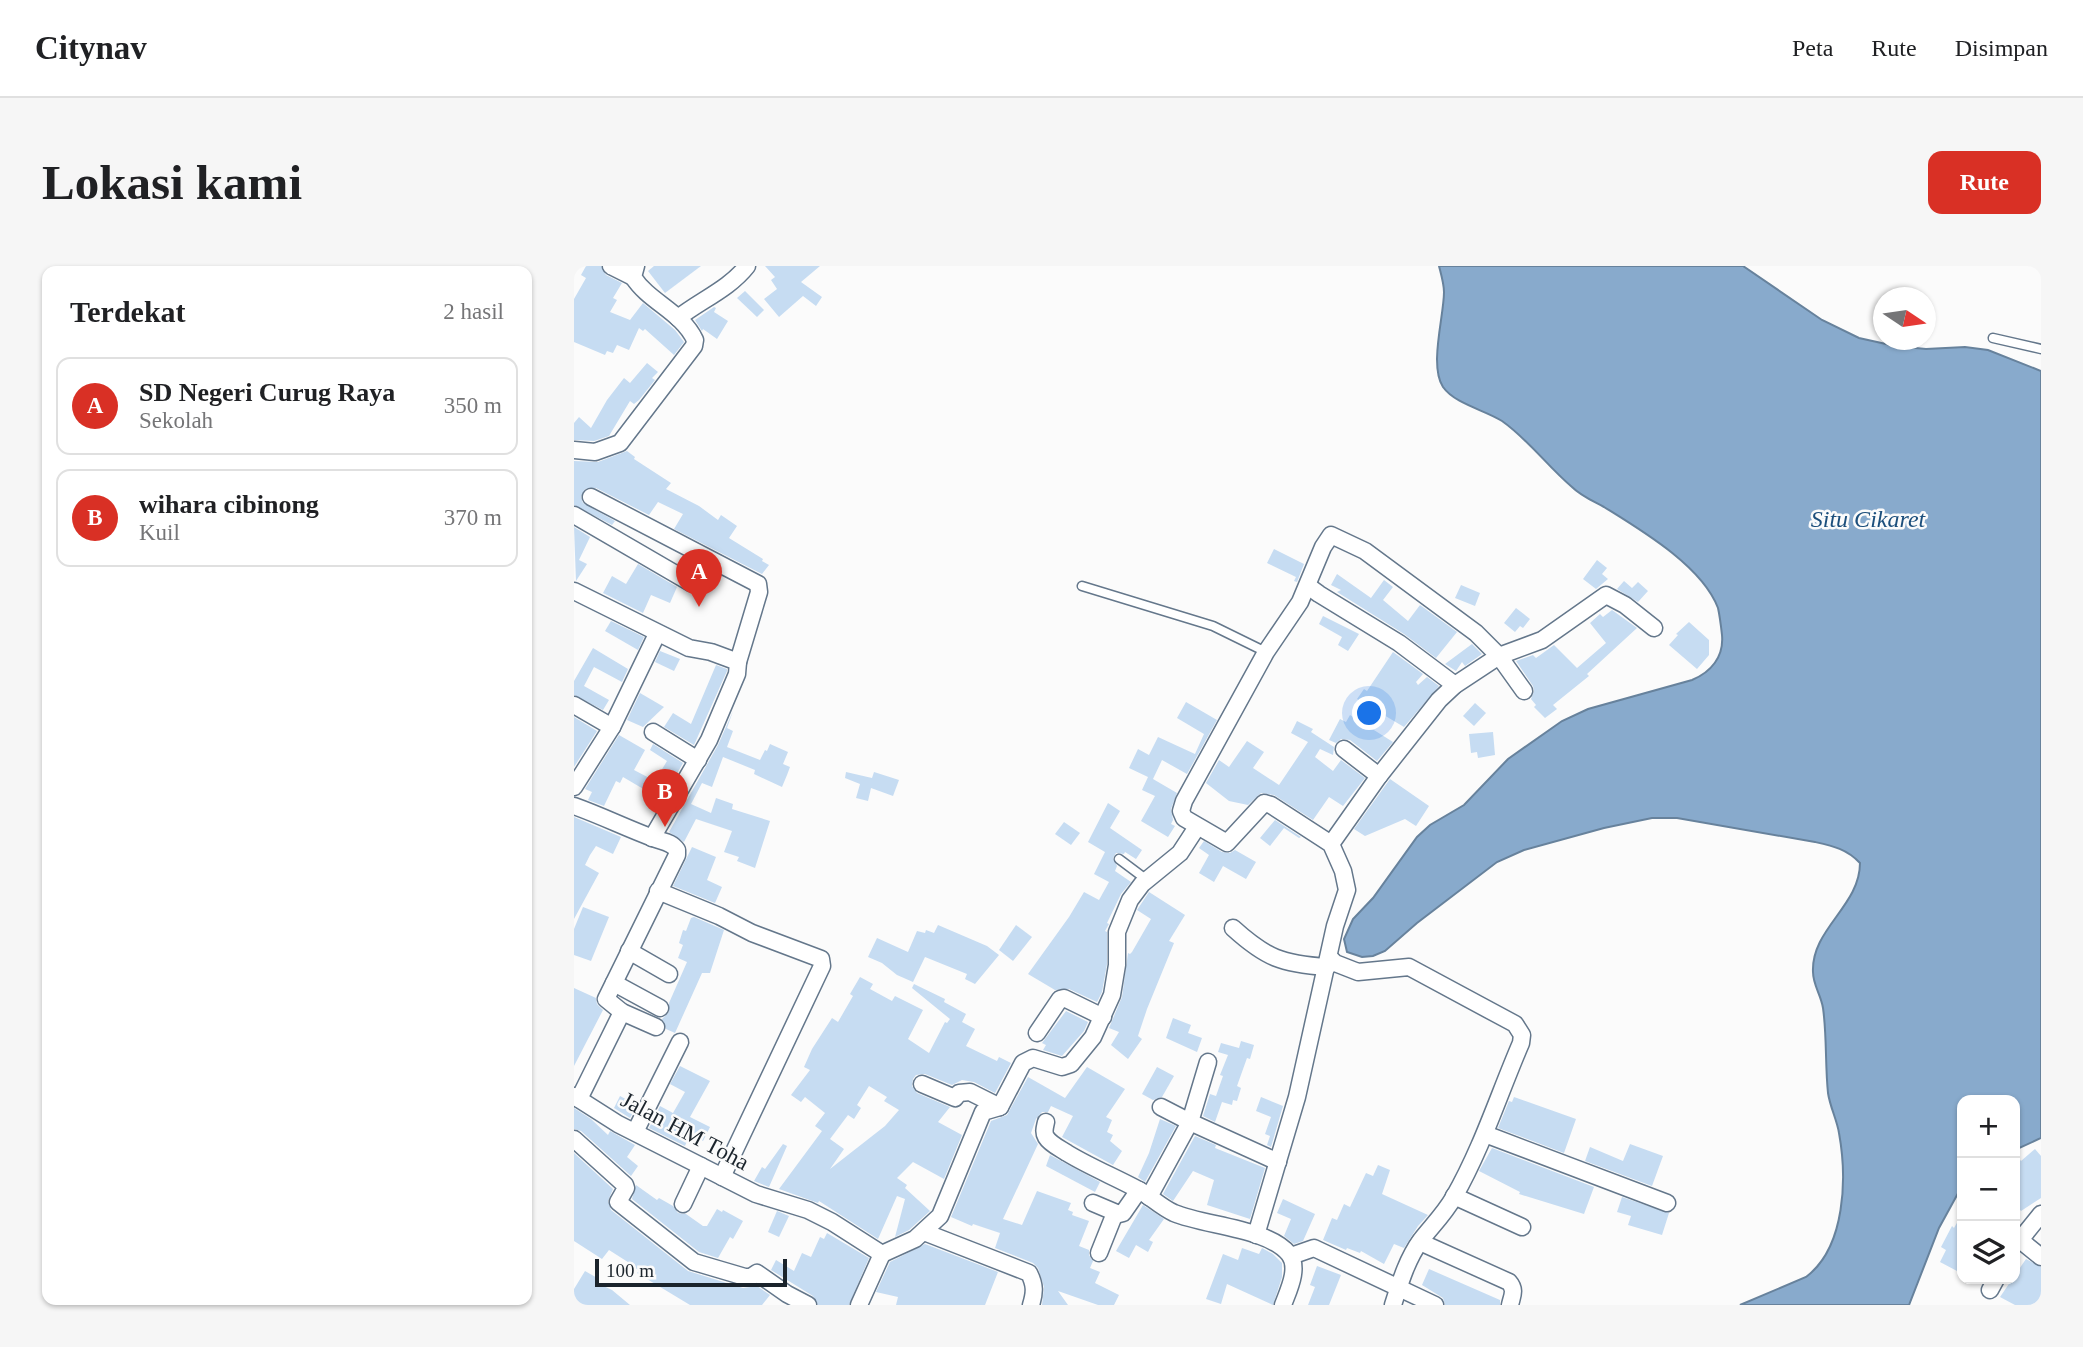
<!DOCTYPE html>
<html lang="id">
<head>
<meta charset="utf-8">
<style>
  :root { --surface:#fff; --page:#f6f6f6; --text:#202124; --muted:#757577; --line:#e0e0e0; --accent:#d93025 }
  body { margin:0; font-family:"Times New Roman",serif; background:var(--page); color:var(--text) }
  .controls { position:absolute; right:21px; bottom:21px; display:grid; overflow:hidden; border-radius:14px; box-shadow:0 2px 5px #0004 }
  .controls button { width:63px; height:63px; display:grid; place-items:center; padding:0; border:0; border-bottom:2px solid var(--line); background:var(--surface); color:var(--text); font:35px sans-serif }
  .compass { position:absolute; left:1299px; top:21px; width:63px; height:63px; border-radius:50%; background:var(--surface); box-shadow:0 2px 5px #0004; rotate:103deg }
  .scale { position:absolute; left:21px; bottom:18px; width:192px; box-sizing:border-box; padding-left:7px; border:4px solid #1b242c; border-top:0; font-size:19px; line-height:24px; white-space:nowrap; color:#1b242c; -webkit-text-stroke:5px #fbfbfb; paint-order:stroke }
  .you { position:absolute; left:796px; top:448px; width:24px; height:24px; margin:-18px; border:5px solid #fff; border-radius:50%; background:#1a73e8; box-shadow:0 0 0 10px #1a73e833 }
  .badge { display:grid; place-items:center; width:46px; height:46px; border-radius:50%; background:var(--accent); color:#fff; font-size:23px; font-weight:700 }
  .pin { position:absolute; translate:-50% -58px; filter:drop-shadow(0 2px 4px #0008) }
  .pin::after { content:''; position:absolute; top:37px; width:24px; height:21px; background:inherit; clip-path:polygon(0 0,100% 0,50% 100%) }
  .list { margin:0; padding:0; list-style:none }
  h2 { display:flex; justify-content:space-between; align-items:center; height:91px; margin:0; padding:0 28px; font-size:30px }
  h2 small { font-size:23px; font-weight:400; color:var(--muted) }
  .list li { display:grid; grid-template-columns:46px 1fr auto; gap:21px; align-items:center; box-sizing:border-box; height:98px; margin:0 14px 14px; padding:0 14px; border:2px solid var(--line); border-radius:14px }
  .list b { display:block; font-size:26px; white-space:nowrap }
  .list p { margin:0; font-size:23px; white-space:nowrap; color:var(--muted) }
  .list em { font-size:23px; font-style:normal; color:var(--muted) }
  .icon { flex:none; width:38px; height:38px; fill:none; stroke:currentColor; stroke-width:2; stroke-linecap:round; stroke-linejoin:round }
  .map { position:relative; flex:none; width:1467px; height:1039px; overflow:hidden; border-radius:14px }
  header { display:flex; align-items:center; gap:42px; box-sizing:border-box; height:98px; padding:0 35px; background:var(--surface); border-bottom:2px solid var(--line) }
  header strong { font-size:33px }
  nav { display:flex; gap:38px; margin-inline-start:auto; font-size:24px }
  .intro { display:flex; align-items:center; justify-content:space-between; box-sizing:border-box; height:168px; padding:0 42px }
  h1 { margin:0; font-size:49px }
  .button { padding:18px 32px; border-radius:14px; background:var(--accent); color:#fff; font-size:24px; font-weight:700 }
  main { display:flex; gap:42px; padding:0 42px }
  aside { flex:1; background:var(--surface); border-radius:14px; box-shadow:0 2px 5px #0004 }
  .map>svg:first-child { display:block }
  .water { fill:#8ac; stroke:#67829c; stroke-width:2 }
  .building { fill:#c6dcf2; fill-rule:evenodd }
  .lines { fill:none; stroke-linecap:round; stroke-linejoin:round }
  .lane-casing { stroke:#64778b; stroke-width:11 }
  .street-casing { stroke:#64778b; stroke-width:19 }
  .lane { stroke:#fff; stroke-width:8 }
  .street { stroke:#fff; stroke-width:16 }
  .labels { text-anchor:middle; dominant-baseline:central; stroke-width:5; stroke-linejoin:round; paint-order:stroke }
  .street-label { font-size:23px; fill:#1b242c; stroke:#fbfbfb }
  .water-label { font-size:24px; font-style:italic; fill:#1c4f7c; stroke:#fbfbfb }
</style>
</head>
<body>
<header>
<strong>Citynav</strong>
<nav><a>Peta</a><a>Rute</a><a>Disimpan</a></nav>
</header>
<div class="intro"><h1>Lokasi kami</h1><a class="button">Rute</a></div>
<main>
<aside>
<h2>Terdekat<small>2 hasil</small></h2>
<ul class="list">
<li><span class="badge">A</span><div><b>SD Negeri Curug Raya</b><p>Sekolah</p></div><em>350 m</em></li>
<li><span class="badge">B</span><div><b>wihara cibinong</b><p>Kuil</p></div><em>370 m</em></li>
</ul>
</aside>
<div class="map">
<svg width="1467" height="1039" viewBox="0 0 1467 1039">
  <rect width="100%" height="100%" fill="#fbfbfb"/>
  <path class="water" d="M865,0H1169L1248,54L1285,72L1321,80L1352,83L1391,81L1414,84L1467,105V872L1441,884V834H1388V920L1365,962L1335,1039H1166L1232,1011C1272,981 1273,911 1265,867C1263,854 1256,841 1254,827C1251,798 1253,770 1249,742C1247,729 1239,719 1239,706C1237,663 1286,640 1286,597C1273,583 1259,580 1241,576L1103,552H1078L1030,562L950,584L923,596L843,657L811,685L799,690L788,691L773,686L770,673L779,653L799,632L843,571L856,559L890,539L934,493L988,455L1014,443L1118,414C1137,406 1150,391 1148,369C1147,360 1146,351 1144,342C1128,300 1067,264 1030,241C1019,235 1007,230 998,221C974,201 955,174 928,155C911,144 881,138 869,121C855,100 870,50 870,26C870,18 867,8 865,0Z"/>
  <g class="building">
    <polygon points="12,0 27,0 32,9 48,17 39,32 43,34 36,46 56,54 69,37 101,64 110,76 100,89 71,63 69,65 65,62 55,84 43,79 39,87 33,85 31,89 0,76 0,33 12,12 7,9"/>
    <polygon points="80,0 127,0 91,27 74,5"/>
    <polygon points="191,0 246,0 227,16 248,31 242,40 229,30 205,51 190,33 203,23 197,14 201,11"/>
    <polygon points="171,25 190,44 183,51 163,32"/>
    <polygon points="140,41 142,42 140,46 154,55 143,73 129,63 128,65 121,54"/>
    <polygon points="73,97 84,106 78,112 81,114 65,134 60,138 56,135 35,170 20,175 0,174 0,157 5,151 17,162 33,134 50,112 56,117"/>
    <polygon points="53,185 61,191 60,193 97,217 92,223 125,240 144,254 147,249 163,260 155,272 189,293 188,295 195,299 188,308 100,263 109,248 84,236 75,249 22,222 11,223 7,231 9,237 41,255 38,259 0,239 0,195 24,196"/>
    <polygon points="0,261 16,271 5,294 13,298 2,315"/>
    <polygon points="700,283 730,298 723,316 720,315 722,311 693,297"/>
    <polygon points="1023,294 1033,302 1028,308 1034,313 1022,323 1009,313"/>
    <polygon points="64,298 103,321 96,337 77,329 69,347 29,327 38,310 52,318"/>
    <polygon points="763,308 797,332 810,314 819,321 809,334 834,355 846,339 883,366 862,392 830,368 763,326 767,324 757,319"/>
    <polygon points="1050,315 1058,322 1064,316 1074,325 1064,336 1043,323"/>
    <polygon points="887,319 906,327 901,340 881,332"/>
    <polygon points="942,342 956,353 949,362 946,360 941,366 930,357"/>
    <polygon points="1038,344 1063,362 1013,408 1015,410 979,439 983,443 971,452 960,441 962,439 957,433 960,425 959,420 942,395 959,389 962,392 980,379 1003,402 1032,377 1016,357 1026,348 1029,351"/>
    <polygon points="749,350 785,368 774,385 764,379 768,371 745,358"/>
    <polygon points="37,355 70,371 64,384 31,365"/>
    <polygon points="1115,356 1135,374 1135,389 1123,403 1095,379 1104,369 1102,368"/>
    <polygon points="898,378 908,388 891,400 888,396 882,405 871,398"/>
    <polygon points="19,382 54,403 48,416 20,401 10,420 35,434 29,444 0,429 0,415"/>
    <polygon points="86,385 106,393 100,405 81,396"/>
    <polygon points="819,386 849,408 842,416 844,419 853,411 865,420 830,461 783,433 790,423 793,425"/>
    <polygon points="142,399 153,403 153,405 120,479 90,461 99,447 117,458"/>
    <polygon points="66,427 90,441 69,461 53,454"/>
    <polygon points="612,436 643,454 613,508 588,494 579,513 603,527 597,543 599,554 597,558 601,560 594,571 567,555 581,530 568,524 574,511 555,502 564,483 575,489 584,471 621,488 630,468 603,452"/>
    <polygon points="901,437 912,447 900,460 889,450"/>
    <polygon points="159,445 153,462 159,465 153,481 186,494 191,484 193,485 196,478 214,486 209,498 216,501 213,509 208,521 180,508 181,504 149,491 138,521 128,517 117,538 137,547 142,532 159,538 158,543 196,555 181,602 163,595 165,591 150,586 158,565 122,553 110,576 95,566 144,479"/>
    <polygon points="776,449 819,476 803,495 776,474 767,473 762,477 755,474 766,453 772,456"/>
    <polygon points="0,451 23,465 0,501"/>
    <polygon points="723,455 739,463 737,466 760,481 759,489 746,483 741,491 759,505 767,494 791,512 769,540 755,531 739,554 700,529 687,527 674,539 655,535 632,517 645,494 655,501 673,475 690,486 679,502 705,519 734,476 717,467"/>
    <polygon points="919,466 921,489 904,492 903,486 897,487 895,468"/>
    <polygon points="45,469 71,484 60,504 81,515 93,495 76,484 79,478 109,497 88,534 49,511 46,517 42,515 30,540 14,534 18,526 11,523"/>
    <polygon points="272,506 298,512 300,506 325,514 319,530 297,522 294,535 282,532 286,518 271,512"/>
    <polygon points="816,513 855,540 842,560 831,553 791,570 780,563"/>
    <polygon points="534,537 546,545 536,562 568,584 562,593 551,586 550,588 542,587 539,592 543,600 541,605 557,616 547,628 533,657 535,658 531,665 533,666 533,698 528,726 523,736 495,723 481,724 454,708 495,651 510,626 525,634 535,616 520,608 531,586 514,576"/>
    <polygon points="0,551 47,571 39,588 22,580 16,589 11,599 25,607 0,653"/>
    <polygon points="701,554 727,571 725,572 710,562 696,580 686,572"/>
    <polygon points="490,556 506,567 497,579 481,568"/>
    <polygon points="630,575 648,586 656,587 661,584 682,596 672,613 649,600 640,616 625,607 635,589 625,582"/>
    <polygon points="118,581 142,591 133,614 148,621 141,637 99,620"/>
    <polygon points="575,626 611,649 595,675 600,677 573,743 564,770 568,773 554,793 537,779 545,766 535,762 548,731 554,687 556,688 558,686 577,653 563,644"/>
    <polygon points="9,641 35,651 17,695 0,689 0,663"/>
    <polygon points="120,651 150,664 136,707 128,707 101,767 92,763 88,753 95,746 95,737 113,696 104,692 109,679 105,677 109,664 112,665 117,652"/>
    <polygon points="364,659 413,680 425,689 401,718 391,713 393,708 351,691 339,716 323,709 308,697 294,691 303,672 334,686 343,665 351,667 352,664 360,667"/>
    <polygon points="442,659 458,671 439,695 425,684"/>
    <path d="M286,711L299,718L296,723L318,735L321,730L349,744L334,773L355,787L371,756L373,757L376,753L338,722L340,718L371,733L370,736L392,748L388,756L401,763L392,780L423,795L425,791L437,797L421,827L400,816L388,814L378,819L351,808L342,809L339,813L338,820L343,827L376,841L364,856L388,869L370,913L339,896L323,912L333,919L331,922L356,945L335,964L321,971L331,933L323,930L304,973L245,935L244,937L205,923L248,865L241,860L251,847L231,831L227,836L217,829L236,804L230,801L238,783L258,752L264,756L279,730L276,728ZM295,820L313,831L310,835L325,844L311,860L256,903L270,883L256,873L274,849L280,853L287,842L283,839Z"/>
    <polygon points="0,722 22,732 23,738 29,744 0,800"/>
    <polygon points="492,745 514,756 510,765 488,790 469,784 472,779 468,777"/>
    <polygon points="599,752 617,759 614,767 628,772 623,786 592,772"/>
    <polygon points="667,775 680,779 676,793 673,792 663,820 667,822 663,835 659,834 658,839 648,836 641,856 629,850 636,828 642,830 649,810 646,809 654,789 644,786 647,777 665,782"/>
    <polygon points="106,800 136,815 116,851 136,861 129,875 116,868 111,880 75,862 86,840 99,847 111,826 96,818"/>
    <polygon points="513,801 551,823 532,851 538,854 533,866 539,869 536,875 548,885 539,899 488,871 499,850 477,840 474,846 468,846 462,853 457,867 464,878 429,953 448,959 463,925 497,937 494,944 499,946 498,949 515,955 505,980 515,984 515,989 519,995 516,1002 526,1006 521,1017 545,1029 540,1039 524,1039 484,1025 494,1039 468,1039 470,1021 464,1002 459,997 421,982 426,967 399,958 398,960 377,951 417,855 433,849 454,811 491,832"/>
    <polygon points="583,801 600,810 588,831 579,834 568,828"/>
    <polygon points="46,830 63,839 56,852 40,842"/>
    <polygon points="687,831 709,840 697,881 693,879 696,870 691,868 697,851 682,845"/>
    <polygon points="940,831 1002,853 990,887 924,862 935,835 938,836"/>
    <polygon points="0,842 17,853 34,869 36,865 61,879 53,891 64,900 57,910 7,865 0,863"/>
    <polygon points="586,853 602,860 571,916 564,911 575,887"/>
    <polygon points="621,870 642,879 641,882 691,902 676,953 633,939 640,914 619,905 599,935 589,928"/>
    <polygon points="209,878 213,880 195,921 180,915 188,901 191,903"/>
    <polygon points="1056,878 1089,890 1078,920 1011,895 1016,881 1049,895"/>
    <polygon points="918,882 1020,921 1010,948 945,928 946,926 905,905"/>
    <polygon points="1461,883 1467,890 1467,932 1447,945 1441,938 1441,888 1447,895"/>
    <polygon points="0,887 39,923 34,935 37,944 114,1005 169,1022 183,1020 186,1022 196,1029 188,1039 116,1039 63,1007 65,1005 57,998 35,984 28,993 0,975"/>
    <polygon points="476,889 526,916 521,926 472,900"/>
    <polygon points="804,899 816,904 808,928 854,949 844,960 830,982 820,978 810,998 787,985 786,987 773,982 772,984 749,974 758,952 763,954 770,938 776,941 792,907 799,910"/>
    <polygon points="62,919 83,934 85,932 99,940 104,947 112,948 129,960 133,960 143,943 148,946 149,944 169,955 159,973 156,971 144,992 125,986 58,933"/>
    <polygon points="1048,931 1095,947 1088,969 1054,959 1057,950 1043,946"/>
    <polygon points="709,933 741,948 729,975 720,978 710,970 717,953 703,947"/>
    <polygon points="569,939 590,953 575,974 579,976 574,986 562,979 555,992 542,985"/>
    <polygon points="203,945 215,950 205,971 194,966"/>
    <polygon points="1388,948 1388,995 1383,1005 1366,996 1372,984 1367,981 1378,960 1380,962"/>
    <polygon points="253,967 295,992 275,1039 244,1039 239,1030 197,1004 202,994 220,1005 228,987 237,991 246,971 250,973"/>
    <polygon points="351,978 424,1006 411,1039 322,1039 324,1031 302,1026 316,996"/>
    <polygon points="668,982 685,988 688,982 699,988 708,997 708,1011 699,1039 653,1018 647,1038 632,1033 649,988 664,994"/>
    <polygon points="1452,993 1467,1001 1467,1039 1441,1039 1426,1031"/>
    <polygon points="743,1000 767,1009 755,1039 734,1039 741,1021 736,1019"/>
    <polygon points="855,1003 926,1034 926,1039 871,1039 869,1032 848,1019"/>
    <polygon points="11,1005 25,1013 23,1017 38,1024 56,1039 0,1039 0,1023"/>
  </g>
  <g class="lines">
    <g class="lane-casing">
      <g id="lane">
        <polyline points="1419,72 1467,83"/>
        <polyline points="508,320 639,360 692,386"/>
        <polyline points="545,593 573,614"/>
      </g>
    </g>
    <g class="street-casing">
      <g id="street">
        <polyline points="37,0 59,11"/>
        <path d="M104,52C127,34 155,23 173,0"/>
        <path d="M0,184L21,186L46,177L120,80L121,74C108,46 75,36 59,11L62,0"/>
        <polyline points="17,231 184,318 185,326 164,396"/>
        <polyline points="0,249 117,317 124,312 133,293"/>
        <polyline points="734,320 745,328 825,377 881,419"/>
        <polyline points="0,325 115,382 137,386 164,396 163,408 135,474 78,572"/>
        <polyline points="0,439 38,461"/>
        <polyline points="79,466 124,494"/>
        <polyline points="770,483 805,510"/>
        <polyline points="0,521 38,461 83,368"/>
        <path d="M0,540C28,550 52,562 79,572C88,576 97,575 103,584V589L32,733L48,746L82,761"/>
        <polyline points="757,578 805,510 865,434 881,419 925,390 968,374 1032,329 1051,339 1080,362"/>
        <polyline points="84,625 145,650 178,667 247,693 248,700 148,911"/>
        <path d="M659,662C692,692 708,698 753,701"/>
        <polyline points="55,685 95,708"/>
        <path d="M755,691L761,697L784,706L835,701L941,758L948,769L947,777C925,828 908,882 880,931C871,947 858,960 847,974C833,993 826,1017 819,1039"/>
        <polyline points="40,717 86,742"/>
        <polyline points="463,767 486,733 490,732 529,751"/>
        <polyline points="348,818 381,832 385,827 396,826 426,841"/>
        <polyline points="0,830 44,858 182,928 234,944 258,956 308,988"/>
        <polyline points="5,833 48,746"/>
        <polyline points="587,841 616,856 704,896"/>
        <path d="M472,856C471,861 469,866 472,871C476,878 487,883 493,887C516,901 541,911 565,924C577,931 587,941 600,947C631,960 694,962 715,988C726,1002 714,1025 709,1039"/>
        <polyline points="61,866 106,776"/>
        <polyline points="911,868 1093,937"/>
        <polyline points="0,873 51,919 52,922 44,936 120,996 171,1011 177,1011 183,1007 213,1028 234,1039"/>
        <polyline points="880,930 948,961"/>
        <polyline points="575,931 616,856 634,796"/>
        <polyline points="519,937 545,948 549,947 565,924"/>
        <polyline points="109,938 127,900"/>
        <polyline points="1467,948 1446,974 1467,991"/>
        <path d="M350,966L455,1007C461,1019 461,1026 457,1039"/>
        <polyline points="682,969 723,831 761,660 773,624 769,605 757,578 697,539 690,537 653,577 610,552 607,545 610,535 692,386 726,336 749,281 757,269 791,285 902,367 925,390 950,425"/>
        <path d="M846,976L935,1016C942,1024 938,1030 936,1039"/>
        <polyline points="525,987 541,947"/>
        <polyline points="308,988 341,973 366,950 409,846 426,841 449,797 459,792 488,801 497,798 519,771 538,729 543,699 543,666 556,634 568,618 606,587 623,561"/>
        <polyline points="717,990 740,982 861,1039"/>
        <polyline points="1416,1024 1422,1013"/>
        <polyline points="285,1039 308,988"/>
      </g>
    </g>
    <use href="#lane" class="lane"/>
    <use href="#street" class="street"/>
  </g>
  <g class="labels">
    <g class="street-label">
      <text transform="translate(111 865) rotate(28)">Jalan HM Toha</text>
    </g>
    <g class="water-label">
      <text x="1294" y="253">Situ Cikaret</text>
    </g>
  </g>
</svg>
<div class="controls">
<button>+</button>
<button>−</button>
<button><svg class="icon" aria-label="layers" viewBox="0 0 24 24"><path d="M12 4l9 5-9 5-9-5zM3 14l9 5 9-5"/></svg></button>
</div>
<svg class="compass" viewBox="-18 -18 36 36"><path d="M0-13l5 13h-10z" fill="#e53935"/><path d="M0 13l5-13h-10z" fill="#757577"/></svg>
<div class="scale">100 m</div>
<div class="you"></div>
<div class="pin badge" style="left:125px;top:341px">A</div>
<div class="pin badge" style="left:91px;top:561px">B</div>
</div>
</main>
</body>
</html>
